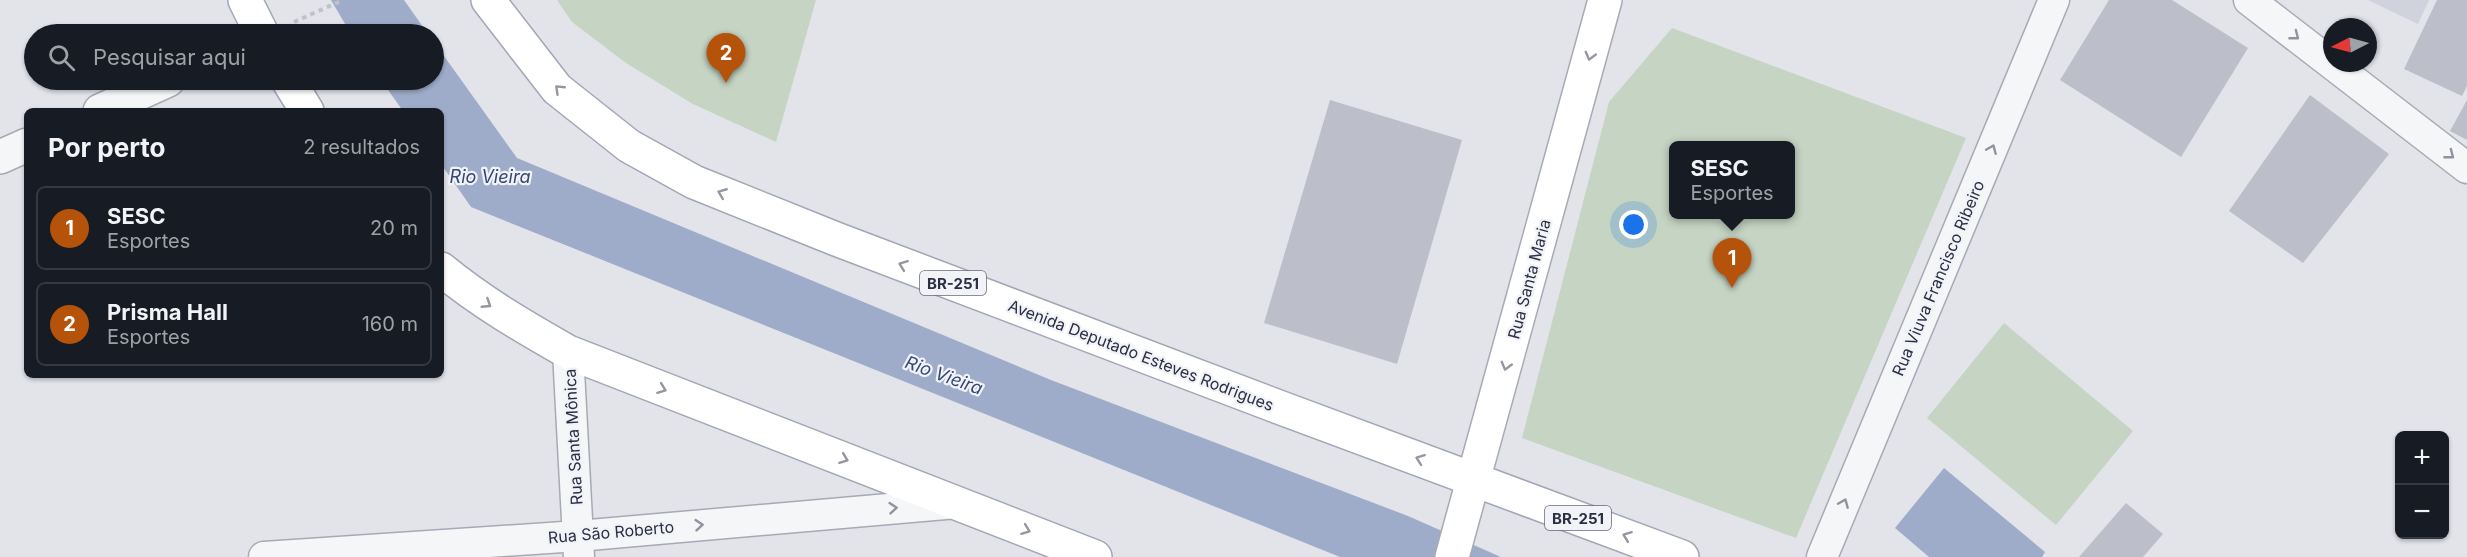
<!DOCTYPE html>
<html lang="pt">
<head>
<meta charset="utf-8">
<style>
  :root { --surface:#171b24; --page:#20242c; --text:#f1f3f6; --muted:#9ea1a6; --line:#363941; --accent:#b45309 }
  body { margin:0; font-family:Inter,sans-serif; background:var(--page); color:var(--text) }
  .controls { position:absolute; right:18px; bottom:18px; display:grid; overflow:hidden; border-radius:9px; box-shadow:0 2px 4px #0004 }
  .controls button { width:54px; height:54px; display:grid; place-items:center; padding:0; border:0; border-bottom:2px solid var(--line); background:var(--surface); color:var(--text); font:30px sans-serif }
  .compass { position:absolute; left:2323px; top:18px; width:54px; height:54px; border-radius:50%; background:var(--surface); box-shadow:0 2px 4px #0004; rotate:264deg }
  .you { position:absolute; left:1634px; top:225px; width:21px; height:21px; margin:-15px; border:4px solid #fff; border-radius:50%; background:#1a73e8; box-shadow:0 0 0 9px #1a73e833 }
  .badge { display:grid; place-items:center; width:39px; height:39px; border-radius:50%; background:var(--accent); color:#fff; font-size:20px; font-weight:700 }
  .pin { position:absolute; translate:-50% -50px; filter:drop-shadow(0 2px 3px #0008) }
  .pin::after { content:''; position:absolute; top:32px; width:21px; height:18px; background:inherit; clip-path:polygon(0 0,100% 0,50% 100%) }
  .popup { position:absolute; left:1669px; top:141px; width:126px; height:78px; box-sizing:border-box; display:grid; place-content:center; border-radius:9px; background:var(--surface); filter:drop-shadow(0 2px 4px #0005); font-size:20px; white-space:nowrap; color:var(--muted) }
  .popup b { font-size:22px; color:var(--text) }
  .popup::after { content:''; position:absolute; left:50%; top:100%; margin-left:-12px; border:12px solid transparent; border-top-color:var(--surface) }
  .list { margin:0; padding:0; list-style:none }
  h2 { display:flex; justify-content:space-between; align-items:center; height:78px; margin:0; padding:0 24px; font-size:26px }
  h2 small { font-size:20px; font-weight:400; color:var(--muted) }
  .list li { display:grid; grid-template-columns:39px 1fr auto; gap:18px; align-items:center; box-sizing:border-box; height:84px; margin:0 12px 12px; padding:0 12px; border:2px solid var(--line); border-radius:9px }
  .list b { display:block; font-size:22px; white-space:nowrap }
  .list p { margin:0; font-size:20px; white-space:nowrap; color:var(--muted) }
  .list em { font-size:20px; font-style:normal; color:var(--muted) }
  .icon { flex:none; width:33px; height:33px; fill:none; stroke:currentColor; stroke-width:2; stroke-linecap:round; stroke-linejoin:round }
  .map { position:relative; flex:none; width:2467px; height:557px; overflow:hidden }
  .search { position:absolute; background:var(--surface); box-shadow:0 2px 4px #0004; left:24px; top:24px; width:420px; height:66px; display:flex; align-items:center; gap:15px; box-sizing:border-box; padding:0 21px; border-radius:33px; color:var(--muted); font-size:22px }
  .panel { position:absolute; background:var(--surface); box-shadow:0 2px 4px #0004; left:24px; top:108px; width:420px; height:270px; border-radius:9px }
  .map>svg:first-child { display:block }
  .built { fill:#d0d3dc }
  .green { fill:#c5d4c3; fill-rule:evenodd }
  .water { fill:#9eacc9 }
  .building { fill:#bcbfca }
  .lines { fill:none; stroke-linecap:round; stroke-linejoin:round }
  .minor-casing { stroke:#a7aab4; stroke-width:33 }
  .tertiary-casing { stroke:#a7aab4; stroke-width:36 }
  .secondary-casing { stroke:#a7aab4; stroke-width:36 }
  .primary-casing { stroke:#a2a6b6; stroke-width:36 }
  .path { stroke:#c0c2c9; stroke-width:4; stroke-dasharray:4.5 4.5; stroke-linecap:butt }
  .minor { stroke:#f5f6f8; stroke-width:30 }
  .tertiary { stroke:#f5f6f8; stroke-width:33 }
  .secondary { stroke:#fff; stroke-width:33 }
  .primary { stroke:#fff; stroke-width:33 }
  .oneway { stroke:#90929d }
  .oneway2 { stroke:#9497a0 }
  .labels { text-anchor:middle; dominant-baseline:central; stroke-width:4.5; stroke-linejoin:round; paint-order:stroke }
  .shield { fill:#f2f3f8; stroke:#666a79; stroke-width:1.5 }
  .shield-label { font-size:15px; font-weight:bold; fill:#2a2f42 }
  .street-label { font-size:16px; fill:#2a2f42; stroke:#f2f3f8 }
  .water-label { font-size:18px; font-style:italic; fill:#354775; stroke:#f2f3f8 }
</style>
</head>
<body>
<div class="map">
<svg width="2467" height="557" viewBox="0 0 2467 557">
  <rect width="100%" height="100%" fill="#e2e4ea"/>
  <polygon class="built" points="2368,0 2429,0 2418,24"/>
  <g class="green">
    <polygon points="557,0 816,0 776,142 693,104 626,63 572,22"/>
    <path d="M1672,28L1966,138L1796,538L1522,438L1609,102ZM1674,146H1790V214H1674Z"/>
    <polygon points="2004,323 2133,431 2056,525 1927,418"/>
  </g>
  <g class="water">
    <polygon points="331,0 404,0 428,34 351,34"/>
    <polygon points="434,42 517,158 1051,380 1408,516 1501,557 1340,557 471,207 441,164 441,111 403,111 381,80 434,80"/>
    <polygon points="1944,468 2045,552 2042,557 1929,557 1895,528"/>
  </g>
  <g class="building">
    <polygon points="2109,0 2172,0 2248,48 2181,157 2060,80"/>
    <polygon points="2437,0 2467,0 2467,86 2462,96 2404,69"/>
    <polygon points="2310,95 2389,154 2303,263 2229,211"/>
    <polygon points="1330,100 1462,140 1397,364 1264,323"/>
    <polygon points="2467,100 2467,140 2450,131"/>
    <polygon points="2126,503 2163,534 2143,557 2079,557"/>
  </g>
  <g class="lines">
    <g class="minor-casing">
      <g id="minor">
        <polyline points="2249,0 2467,168"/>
        <polyline points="568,352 579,557"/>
        <polyline points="264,557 578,536 957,503"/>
        <polyline points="1822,557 2054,0"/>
      </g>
    </g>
    <g class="tertiary-casing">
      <g id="tertiary">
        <polyline points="100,111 168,80"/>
        <polyline points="0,157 27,145"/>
      </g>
    </g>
    <g class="secondary-casing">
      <polyline id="secondary" points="1452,557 1605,0"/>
    </g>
    <g class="primary-casing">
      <g id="primary">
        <polyline points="245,0 262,34"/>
        <polyline points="488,0 557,89 629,146 694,182 836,239 1276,406 1682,557"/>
        <polyline points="288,80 307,111"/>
        <path d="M441,269C481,302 524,327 568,352L1095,557"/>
      </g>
    </g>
    <polyline class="path" points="294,22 343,0"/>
    <use href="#minor" class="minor"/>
    <use href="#tertiary" class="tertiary"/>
    <use href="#secondary" class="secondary"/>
    <use href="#primary" class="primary"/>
  </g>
  <defs><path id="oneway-chevron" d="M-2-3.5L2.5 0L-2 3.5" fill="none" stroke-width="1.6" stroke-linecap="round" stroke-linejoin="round" transform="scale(1.5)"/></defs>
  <g class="oneway">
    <use href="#oneway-chevron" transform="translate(2295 36) rotate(38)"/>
    <use href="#oneway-chevron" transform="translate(1992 149) rotate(-67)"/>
    <use href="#oneway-chevron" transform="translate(2450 155) rotate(38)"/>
    <use href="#oneway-chevron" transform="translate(1844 503) rotate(-67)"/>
    <use href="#oneway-chevron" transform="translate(893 508) rotate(-5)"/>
    <use href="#oneway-chevron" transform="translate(699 525) rotate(-5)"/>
  </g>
  <g class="oneway2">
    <use href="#oneway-chevron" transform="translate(1590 56) rotate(105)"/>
    <use href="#oneway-chevron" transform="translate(559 89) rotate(-136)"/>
    <use href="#oneway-chevron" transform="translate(722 193) rotate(-158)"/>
    <use href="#oneway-chevron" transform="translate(903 265) rotate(-159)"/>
    <use href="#oneway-chevron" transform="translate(487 304) rotate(33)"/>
    <use href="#oneway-chevron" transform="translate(1506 366) rotate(105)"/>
    <use href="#oneway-chevron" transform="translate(662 389) rotate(21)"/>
    <use href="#oneway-chevron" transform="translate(844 459) rotate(21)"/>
    <use href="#oneway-chevron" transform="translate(1420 459) rotate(-160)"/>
    <use href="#oneway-chevron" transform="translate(1026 530) rotate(21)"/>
    <use href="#oneway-chevron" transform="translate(1627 536) rotate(-159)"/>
  </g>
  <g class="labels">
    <g class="shield">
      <rect x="920" y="271" width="66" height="24" rx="4.5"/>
      <rect x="1545" y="506" width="66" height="24" rx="4.5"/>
    </g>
    <g class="shield-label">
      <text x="953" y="283">BR-251</text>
      <text x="1578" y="518">BR-251</text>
    </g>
    <g class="street-label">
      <text transform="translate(1938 278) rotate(-67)">Rua Viuva Francisco Ribeiro</text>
      <text transform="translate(1529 279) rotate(-75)">Rua Santa Maria</text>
      <text transform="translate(1141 355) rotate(21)">Avenida Deputado Esteves Rodrigues</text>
      <text transform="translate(573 437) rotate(-93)">Rua Santa Mônica</text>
      <text transform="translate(611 532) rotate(-5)">Rua São Roberto</text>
    </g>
    <g class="water-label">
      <text x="490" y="176">Rio Vieira</text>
      <text transform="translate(944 375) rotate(20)">Rio Vieira</text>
    </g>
  </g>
</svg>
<div class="controls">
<button>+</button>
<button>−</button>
</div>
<svg class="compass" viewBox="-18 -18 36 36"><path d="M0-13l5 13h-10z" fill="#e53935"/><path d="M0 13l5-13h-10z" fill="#9ea1a6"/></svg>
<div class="you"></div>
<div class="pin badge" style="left:1732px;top:288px">1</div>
<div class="popup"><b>SESC</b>Esportes</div>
<div class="pin badge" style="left:726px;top:83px">2</div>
<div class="search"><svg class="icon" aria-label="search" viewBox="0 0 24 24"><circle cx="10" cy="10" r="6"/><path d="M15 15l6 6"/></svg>Pesquisar aqui</div>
<section class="panel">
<h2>Por perto<small>2 resultados</small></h2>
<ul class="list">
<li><span class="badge">1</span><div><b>SESC</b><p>Esportes</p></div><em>20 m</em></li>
<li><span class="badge">2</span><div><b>Prisma Hall</b><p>Esportes</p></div><em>160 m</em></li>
</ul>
</section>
</div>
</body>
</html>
